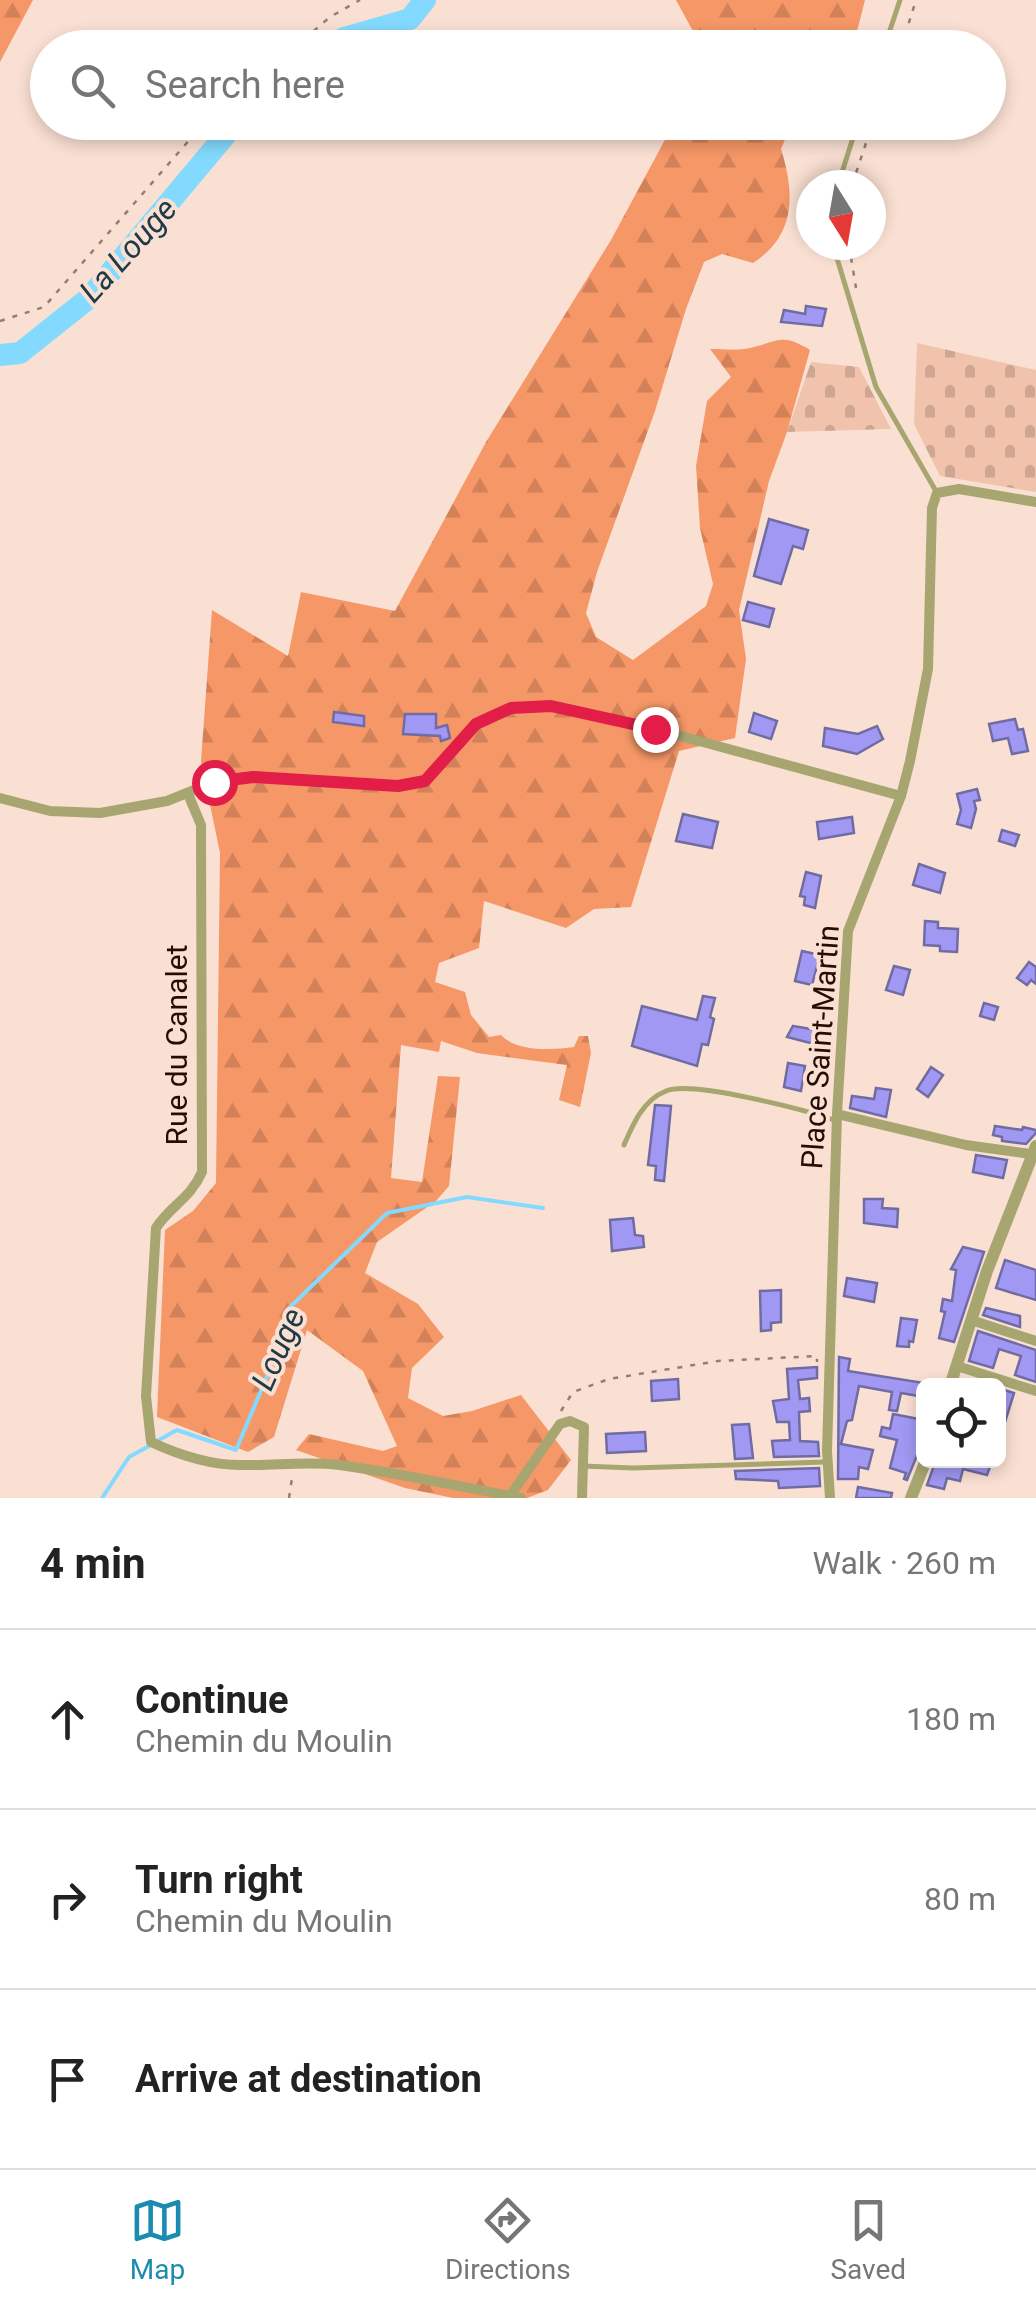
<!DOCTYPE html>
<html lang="en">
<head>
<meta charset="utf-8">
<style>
  :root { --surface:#fff; --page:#f6f6f6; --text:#222; --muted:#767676; --line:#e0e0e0; --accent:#1b8bb0 }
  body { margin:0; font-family:Roboto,sans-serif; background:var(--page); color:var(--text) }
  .controls { position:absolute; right:30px; bottom:30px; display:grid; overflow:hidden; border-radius:15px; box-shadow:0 5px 15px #0003 }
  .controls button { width:90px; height:90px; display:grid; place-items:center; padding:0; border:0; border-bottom:2px solid var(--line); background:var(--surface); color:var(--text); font:50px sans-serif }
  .compass { position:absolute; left:796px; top:170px; width:90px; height:90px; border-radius:50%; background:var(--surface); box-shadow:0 5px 15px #0003; rotate:169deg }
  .stop { position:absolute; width:30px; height:30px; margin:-22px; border:8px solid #e11d48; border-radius:50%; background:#fff }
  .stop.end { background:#e11d48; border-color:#fff; box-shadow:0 2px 10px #0008 }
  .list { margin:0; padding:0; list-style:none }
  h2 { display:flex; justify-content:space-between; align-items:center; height:130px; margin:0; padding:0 40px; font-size:42px }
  h2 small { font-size:32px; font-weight:400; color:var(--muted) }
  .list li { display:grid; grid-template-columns:65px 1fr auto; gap:30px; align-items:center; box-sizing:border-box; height:180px; padding:0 40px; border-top:2px solid var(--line) }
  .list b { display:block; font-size:38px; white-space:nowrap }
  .list p { margin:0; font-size:32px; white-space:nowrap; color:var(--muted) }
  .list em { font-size:32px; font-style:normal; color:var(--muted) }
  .icon { flex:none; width:55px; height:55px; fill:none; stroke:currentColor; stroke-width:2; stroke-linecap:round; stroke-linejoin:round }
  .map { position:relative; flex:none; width:1036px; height:1498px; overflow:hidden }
  .search { position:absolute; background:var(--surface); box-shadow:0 5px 15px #0003; left:30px; right:30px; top:30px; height:110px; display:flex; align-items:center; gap:25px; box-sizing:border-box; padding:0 35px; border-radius:55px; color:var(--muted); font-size:38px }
  .sheet { height:670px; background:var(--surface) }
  nav { display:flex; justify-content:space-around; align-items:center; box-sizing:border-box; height:140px; border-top:2px solid var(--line); background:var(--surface); font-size:28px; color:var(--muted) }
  nav a { display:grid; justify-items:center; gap:5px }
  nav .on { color:var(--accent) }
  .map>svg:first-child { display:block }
  .forest { fill:url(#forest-firs) }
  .cemetery { fill:url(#cemetery-stones) }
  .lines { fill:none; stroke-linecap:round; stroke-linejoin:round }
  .stream { stroke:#84dafe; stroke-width:4 }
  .river { stroke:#84dafe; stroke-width:22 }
  .building { fill:#a198f3; stroke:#706ca3; stroke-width:2.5 }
  .path { stroke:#957d71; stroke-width:2.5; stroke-dasharray:5 8; stroke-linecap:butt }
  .service { stroke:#a8a670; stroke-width:5 }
  .minor { stroke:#a8a670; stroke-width:10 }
  .tertiary { stroke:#a8a670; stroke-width:12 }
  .route { stroke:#e11d48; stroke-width:12 }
  .labels { text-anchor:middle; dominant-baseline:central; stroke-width:8; stroke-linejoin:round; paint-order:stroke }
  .street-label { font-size:30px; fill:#240e04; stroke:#fae0d3 }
  .water-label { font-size:32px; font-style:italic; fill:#203b47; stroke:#fae0d3 }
</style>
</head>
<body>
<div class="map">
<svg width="1036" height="1498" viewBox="0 0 1036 1498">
  <defs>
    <pattern id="forest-firs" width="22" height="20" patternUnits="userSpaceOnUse" patternTransform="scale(2.5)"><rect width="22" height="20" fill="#f59767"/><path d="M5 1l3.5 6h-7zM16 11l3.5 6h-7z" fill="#d28158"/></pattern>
    <pattern id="cemetery-stones" width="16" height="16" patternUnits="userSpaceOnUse" patternTransform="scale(2.5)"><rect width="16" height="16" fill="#f2c3ac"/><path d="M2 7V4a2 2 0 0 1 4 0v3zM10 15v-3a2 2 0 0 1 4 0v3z" fill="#cfa692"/></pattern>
  </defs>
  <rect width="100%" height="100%" fill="#fae0d3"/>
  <g class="forest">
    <polygon points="0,0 33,0 0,62"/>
    <polygon points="676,0 865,0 853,47 693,48 694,33"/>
    <path d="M674,123H802L787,135L781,149C795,194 796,235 753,263L722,254L704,262L686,309L655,411L597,572L586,613L596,637L633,660L706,606L713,584L700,528L696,466L707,401L731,377L710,349C723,349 738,351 750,348C780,341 782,333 810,350L787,432L769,481L739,610L746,659L735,738L679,751L631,907L594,909L566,928L484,901L479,948L439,963L435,982L465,992L471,1015L489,1037L501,1035C517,1052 552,1050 574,1047L579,1036H588L591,1053L580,1107L559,1100L567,1065L477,1053L441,1041L439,1052L401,1045L391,1178L422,1182L438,1076L460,1077L449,1186L436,1201L377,1242L365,1273L418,1304L444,1337L412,1368L408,1398L443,1416L472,1411L521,1395L571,1460L548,1490L527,1498H453L405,1488L296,1450L309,1434L383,1451L397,1446L363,1371L307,1330L274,1437L248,1452L157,1417L165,1230L193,1211L216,1183L220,853L201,761L212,610L288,656L301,592L395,611L486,442L611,240Z"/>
  </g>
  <g class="cemetery">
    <polygon points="917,343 1036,370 1036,492 940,476 914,424"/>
    <polygon points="811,362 859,367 891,429 787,432"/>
  </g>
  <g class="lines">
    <g class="stream">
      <polyline points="157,1441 177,1430 236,1450 268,1374 288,1309 387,1213 467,1197 543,1208"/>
      <polyline points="102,1498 129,1457 149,1446"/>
    </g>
    <g class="river">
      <polyline points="333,48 344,38 410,19 425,0"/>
      <polyline points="0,355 20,353 89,298 228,132 239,122"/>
    </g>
  </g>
  <g class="building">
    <polygon points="806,306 826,309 822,326 781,322 784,310 805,314"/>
    <polygon points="769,519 808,530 803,549 793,546 781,584 754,576"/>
    <polygon points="748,602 774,609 769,627 743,620"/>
    <polygon points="334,712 364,716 364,726 333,722"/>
    <polygon points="754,713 777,721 771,739 749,732"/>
    <polygon points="405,714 436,714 436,728 447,725 450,738 441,741 440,736 403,734"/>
    <polygon points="1015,719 1018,730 1023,729 1028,751 1012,754 1008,738 993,741 989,724"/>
    <polygon points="877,726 883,739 857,754 823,746 825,728 858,734"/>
    <polygon points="977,789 980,800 974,801 976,809 971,828 957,824 961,810 957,794"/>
    <polygon points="683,814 718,822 712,848 676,841"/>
    <polygon points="852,817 854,833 819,839 817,822"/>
    <polygon points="1002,830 1019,835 1015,846 999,841"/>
    <polygon points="919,864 945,873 940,893 913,885"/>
    <polygon points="806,872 821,876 815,908 804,905 805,897 800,896"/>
    <polygon points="925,921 938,922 938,928 958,929 957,952 940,951 940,946 924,945"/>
    <polygon points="802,951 820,955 812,985 795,981"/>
    <polygon points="1029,962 1036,967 1036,984 1031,980 1027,985 1017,978"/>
    <polygon points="894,966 910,970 903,995 886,990"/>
    <polygon points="703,996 715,998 710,1017 714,1019 708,1045 702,1044 697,1066 632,1046 642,1006 697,1020"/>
    <polygon points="984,1003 998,1007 994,1020 980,1016"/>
    <polygon points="793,1026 817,1030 814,1044 787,1037"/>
    <polygon points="788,1063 805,1066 801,1091 784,1087"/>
    <polygon points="931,1067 943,1075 928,1097 917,1089"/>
    <polygon points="876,1088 891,1090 886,1117 850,1108 852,1096 874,1099"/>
    <polygon points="655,1105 671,1106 664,1181 655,1180 656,1166 648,1165"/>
    <polygon points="995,1126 1022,1130 1023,1127 1036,1130 1036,1133 1026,1144 1002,1141 1002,1137 993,1135"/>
    <polygon points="976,1155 1007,1160 1003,1178 973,1172"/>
    <polygon points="864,1199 883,1199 882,1208 898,1209 897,1227 864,1223"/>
    <polygon points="633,1218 635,1235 643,1236 644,1247 612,1251 610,1220"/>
    <polygon points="963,1247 984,1252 954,1342 939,1338 945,1312 941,1311 943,1299 952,1301 956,1270 951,1269"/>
    <polygon points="1005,1260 1036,1270 1036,1300 996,1288"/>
    <polygon points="847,1278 877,1283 874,1302 844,1296"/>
    <polygon points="781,1290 781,1322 771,1323 771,1330 761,1331 760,1291"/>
    <polygon points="986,1308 1020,1316 1020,1327 983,1315"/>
    <polygon points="901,1318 917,1320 913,1342 909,1341 909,1347 897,1346"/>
    <polygon points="978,1331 1036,1350 1036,1382 1015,1375 1021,1356 999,1349 993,1368 969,1361"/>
    <polygon points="839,1357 850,1359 848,1371 924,1383 924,1397 901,1393 897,1411 889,1410 892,1392 859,1386 852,1420 847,1421 841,1444 873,1450 868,1469 859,1467 858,1479 838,1479"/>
    <polygon points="817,1367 817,1378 798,1380 800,1399 809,1398 810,1411 799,1412 800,1441 818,1442 819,1456 774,1457 772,1441 790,1440 789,1422 777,1422 773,1401 789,1399 787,1369"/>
    <polygon points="678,1379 679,1399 652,1401 651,1381"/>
    <polygon points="998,1388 1014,1393 1001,1435 998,1435"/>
    <polygon points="893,1414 924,1420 924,1438 907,1480 904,1479 906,1473 890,1468 897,1440 880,1436 882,1427 890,1429"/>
    <polygon points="749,1424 753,1458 735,1459 732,1425"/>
    <polygon points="645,1432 646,1451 607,1453 606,1434"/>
    <polygon points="936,1460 977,1460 991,1464 987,1475 963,1469 960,1481 947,1478 944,1489 927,1485"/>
    <polygon points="819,1468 820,1486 779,1488 778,1481 736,1479 735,1471"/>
    <polygon points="858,1487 892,1493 891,1498 856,1498"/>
  </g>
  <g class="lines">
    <g class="path">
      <polyline points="294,48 330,17 360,0"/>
      <polyline points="901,48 916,0"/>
      <polyline points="852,185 873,122"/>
      <polyline points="849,245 856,288"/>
      <polyline points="0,321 44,307 205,122"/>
      <polyline points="561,1411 573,1392 609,1379 718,1361 817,1356 817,1362"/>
      <polyline points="289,1498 292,1478"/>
    </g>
    <g class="service">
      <polyline points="884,48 900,0"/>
      <polyline points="838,185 858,122"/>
      <polyline points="833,245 876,387 937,493"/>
      <path d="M624,1145C633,1124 643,1100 666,1091C691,1080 805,1110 834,1120"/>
      <polyline points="583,1466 633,1468 825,1462"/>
    </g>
    <g class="minor">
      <path d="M188,794L201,825L202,1172C190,1199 171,1205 156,1228L146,1396L151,1442C179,1455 208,1465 240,1465C273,1466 305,1461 339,1465C400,1473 461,1487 521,1498"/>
      <polyline points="0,798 50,811 100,813 167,801 214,782 253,777 398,786 425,781 476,724 511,708 551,706 655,729 901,796"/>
      <polyline points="837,1114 966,1145 1031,1154"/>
      <polyline points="971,1320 1036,1341"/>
      <polyline points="957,1366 1036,1391"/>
      <polyline points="510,1496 560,1424 570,1421 584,1427 582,1498"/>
      <polyline points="830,1498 827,1451 837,1114 848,931 901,796 910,761 928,669 932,508 937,493 959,489 1036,502"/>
    </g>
    <g class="tertiary">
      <polyline points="950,1386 987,1271 1036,1146"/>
      <polyline points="911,1498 926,1460"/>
    </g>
  </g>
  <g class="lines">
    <polyline class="route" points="214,782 253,777 398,786 425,781 476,724 511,708 551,706 655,729"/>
  </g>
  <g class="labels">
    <g class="street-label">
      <text transform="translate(176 1045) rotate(-90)">Rue du Canalet</text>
      <text transform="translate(820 1047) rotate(-86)">Place Saint-Martin</text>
    </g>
    <g class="water-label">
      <text transform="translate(128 250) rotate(-48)">La Louge</text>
      <text transform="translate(278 1349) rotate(-66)">Louge</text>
    </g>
  </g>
</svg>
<div class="controls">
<button><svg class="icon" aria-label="locate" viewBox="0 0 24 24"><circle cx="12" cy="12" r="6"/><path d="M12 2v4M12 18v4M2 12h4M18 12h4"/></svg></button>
</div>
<svg class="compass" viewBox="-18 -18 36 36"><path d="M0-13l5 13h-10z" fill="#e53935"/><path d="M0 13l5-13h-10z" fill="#767676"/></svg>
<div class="stop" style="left:214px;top:782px"></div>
<div class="stop end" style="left:655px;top:729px"></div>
<div class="search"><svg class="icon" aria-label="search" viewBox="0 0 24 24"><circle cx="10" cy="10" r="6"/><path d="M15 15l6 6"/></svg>Search here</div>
</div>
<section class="sheet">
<h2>4 min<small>Walk · 260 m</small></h2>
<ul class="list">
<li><svg class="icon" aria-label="ahead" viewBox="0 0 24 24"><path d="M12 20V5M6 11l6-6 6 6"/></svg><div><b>Continue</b><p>Chemin du Moulin</p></div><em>180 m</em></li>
<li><svg class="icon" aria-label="right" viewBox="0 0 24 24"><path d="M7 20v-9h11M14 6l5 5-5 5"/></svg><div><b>Turn right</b><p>Chemin du Moulin</p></div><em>80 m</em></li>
<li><svg class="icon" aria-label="arrive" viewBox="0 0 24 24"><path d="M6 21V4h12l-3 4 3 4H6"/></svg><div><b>Arrive at destination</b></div></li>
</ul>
</section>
<nav>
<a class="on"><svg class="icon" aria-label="map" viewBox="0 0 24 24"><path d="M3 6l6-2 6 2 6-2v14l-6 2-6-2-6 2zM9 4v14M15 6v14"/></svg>Map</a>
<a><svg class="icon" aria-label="directions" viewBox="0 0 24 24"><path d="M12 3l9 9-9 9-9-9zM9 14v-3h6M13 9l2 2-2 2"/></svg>Directions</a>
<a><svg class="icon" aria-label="saved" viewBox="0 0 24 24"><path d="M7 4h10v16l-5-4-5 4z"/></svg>Saved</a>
</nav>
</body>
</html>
